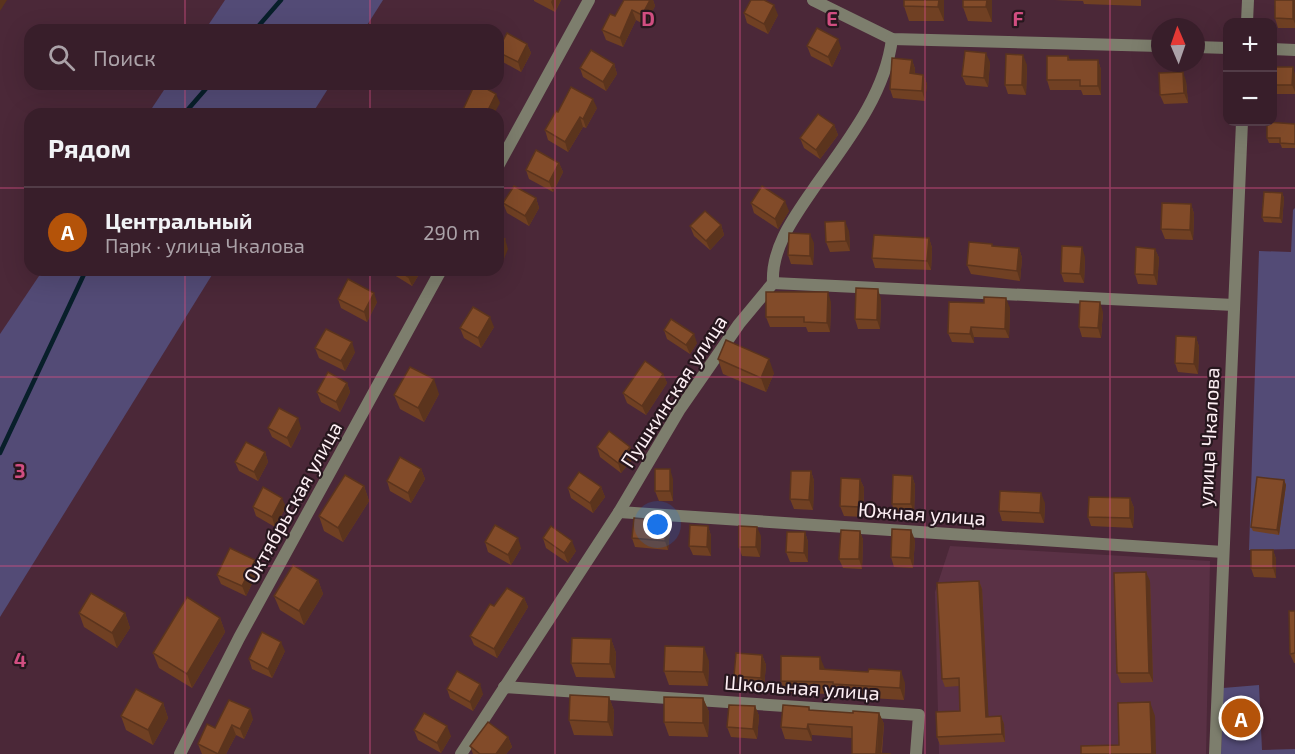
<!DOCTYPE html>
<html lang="ru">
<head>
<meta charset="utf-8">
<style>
  :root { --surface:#381e2a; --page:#3f2732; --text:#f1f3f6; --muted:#aba2a8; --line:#523c47; --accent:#b45309 }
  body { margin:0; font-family:"Exo 2",sans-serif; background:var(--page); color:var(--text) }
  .controls { position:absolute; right:18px; top:18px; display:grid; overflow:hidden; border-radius:12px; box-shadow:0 6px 24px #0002 }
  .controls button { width:54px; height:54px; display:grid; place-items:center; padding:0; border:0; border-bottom:2px solid var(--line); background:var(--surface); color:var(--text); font:30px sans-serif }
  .compass { position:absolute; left:1151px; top:18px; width:54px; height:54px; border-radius:50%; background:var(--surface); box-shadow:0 6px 24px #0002; rotate:358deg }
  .you { position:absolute; left:658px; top:525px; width:21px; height:21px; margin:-15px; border:4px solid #fff; border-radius:50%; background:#1a73e8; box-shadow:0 0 0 9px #1a73e833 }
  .badge { display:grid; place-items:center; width:39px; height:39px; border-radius:50%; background:var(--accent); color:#fff; font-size:20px; font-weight:700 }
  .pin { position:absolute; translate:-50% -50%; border:3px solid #fff; box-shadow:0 2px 6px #0006 }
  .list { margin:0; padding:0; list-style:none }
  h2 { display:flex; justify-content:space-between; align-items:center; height:78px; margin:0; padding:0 24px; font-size:26px }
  h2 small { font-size:20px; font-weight:400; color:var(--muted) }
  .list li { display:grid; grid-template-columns:39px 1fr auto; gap:18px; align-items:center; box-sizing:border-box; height:90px; padding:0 24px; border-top:2px solid var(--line) }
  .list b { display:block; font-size:22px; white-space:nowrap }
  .list p { margin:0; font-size:20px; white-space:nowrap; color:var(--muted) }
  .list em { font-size:20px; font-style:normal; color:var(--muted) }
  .icon { flex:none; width:33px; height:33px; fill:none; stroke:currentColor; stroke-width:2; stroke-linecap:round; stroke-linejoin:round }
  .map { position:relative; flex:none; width:1295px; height:754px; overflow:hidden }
  .search { position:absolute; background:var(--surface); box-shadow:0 6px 24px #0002; left:24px; top:24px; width:480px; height:66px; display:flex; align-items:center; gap:15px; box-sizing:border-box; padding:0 21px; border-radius:18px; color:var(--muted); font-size:22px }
  .panel { position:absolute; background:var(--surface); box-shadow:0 6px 24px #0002; left:24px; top:108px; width:480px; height:168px; border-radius:18px }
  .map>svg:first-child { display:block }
  .built { fill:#5a3145 }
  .green { fill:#534b76 }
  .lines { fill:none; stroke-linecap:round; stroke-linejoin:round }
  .stream { stroke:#081f2a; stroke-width:4.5 }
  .street { stroke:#7d7e6d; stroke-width:12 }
  .wall { fill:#704023 }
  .shaded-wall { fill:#5b341d }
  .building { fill:#824b29; stroke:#5b341d; stroke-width:1.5 }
  .grid { fill:none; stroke:#d14e81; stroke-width:1.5; stroke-opacity:0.55 }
  .labels { text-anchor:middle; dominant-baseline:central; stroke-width:4.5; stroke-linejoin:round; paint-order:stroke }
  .street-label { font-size:20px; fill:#fdeff4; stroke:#27171e }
  .grid-label { font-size:20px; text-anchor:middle; font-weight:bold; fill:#d14e81; stroke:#27171e; stroke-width:4.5; stroke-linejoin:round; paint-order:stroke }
</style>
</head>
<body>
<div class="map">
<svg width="1295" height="754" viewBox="0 0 1295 754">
  <rect width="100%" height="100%" fill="#4b2838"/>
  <polygon class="built" points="950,546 1210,561 1206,754 939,754 935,592"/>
  <g class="green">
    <polygon points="225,0 383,0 364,30 205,30"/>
    <polygon points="168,84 331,84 312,114 148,114"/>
    <polygon points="1295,208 1295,549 1249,550 1259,251 1291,252 1293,210"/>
    <polygon points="43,270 215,270 0,617 0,334"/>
    <polygon points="1259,685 1262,750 1295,749 1295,754 1221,754 1223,688"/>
  </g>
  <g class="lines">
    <g class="stream">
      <polyline points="255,30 281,0"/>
      <polyline points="184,114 210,84"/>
      <polyline points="0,453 86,270"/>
    </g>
    <g class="street">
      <polyline points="813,0 892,39 1160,46"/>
      <polyline points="1247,22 1248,0"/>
      <polyline points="1196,47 1228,48"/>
      <polyline points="1272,49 1295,50"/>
      <polyline points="498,166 589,0"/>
      <polyline points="773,283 1234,305"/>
      <polyline points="619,512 1223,552"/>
      <polyline points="504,687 919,715 916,754"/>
      <polyline points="180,754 239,638 441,270"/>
      <path d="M461,754L619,512L680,409L739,324L773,283C771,247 795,216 814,188C846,143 885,95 892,39"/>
      <polyline points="1215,754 1242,122"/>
    </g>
  </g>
  <g class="wall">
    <polygon points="534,0 561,0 555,12 534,1"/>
    <polygon points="624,0 653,0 655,6 645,25 636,20 623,47 606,40 602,30 615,16"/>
    <polygon points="904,0 944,0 944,21 909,21 904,6"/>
    <polygon points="963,0 992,0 992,22 968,21 963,7"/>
    <polygon points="1054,0 1141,0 1141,6 1084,4 1083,1"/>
    <polygon points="1295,0 1295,28 1278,28 1275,18"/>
    <polygon points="744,13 778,15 768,34 747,23"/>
    <polygon points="527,44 531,53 521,72 501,61 498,54 498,50"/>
    <polygon points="807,46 841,48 832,67 811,56"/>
    <polygon points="1068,56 1070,60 1098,60 1101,70 1101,95 1083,95 1081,90 1050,90 1047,80"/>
    <polygon points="912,60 915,69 915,74 923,75 927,84 925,101 893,98 890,89"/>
    <polygon points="990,62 988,87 966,85 962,76"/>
    <polygon points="614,64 617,74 606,91 583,77 580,68"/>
    <polygon points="1027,65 1026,95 1008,94 1005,85"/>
    <polygon points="1272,67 1295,74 1295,94 1272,94"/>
    <polygon points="1186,81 1188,103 1164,104 1160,95"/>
    <polygon points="597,108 586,128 583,127 568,152 548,140 545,130 558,112"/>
    <polygon points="1295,124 1295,148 1282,148 1280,143 1269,143 1267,138"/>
    <polygon points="834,125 838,135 820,159 804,148 800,138"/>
    <polygon points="559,163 563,172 553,192 529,179 526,170"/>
    <polygon points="1282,193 1284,198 1282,223 1264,222 1262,217"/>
    <polygon points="536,198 539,208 529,226 507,213 503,203"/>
    <polygon points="751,203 789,211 778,229 754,213"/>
    <polygon points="1191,204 1194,214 1193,240 1165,239 1161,229"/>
    <polygon points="721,225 724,235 710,250 694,236 690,226"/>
    <polygon points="849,231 850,251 830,252 826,242"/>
    <polygon points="929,238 932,248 931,270 875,268 872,258"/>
    <polygon points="814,243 813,265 791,264 788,255"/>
    <polygon points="992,244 993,246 1019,248 1022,258 1020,281 971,274 967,265"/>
    <polygon points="1155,249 1159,258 1157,285 1138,284 1135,274"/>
    <polygon points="1085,257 1084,283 1064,282 1061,273"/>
    <polygon points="390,270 421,270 421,271 412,286 391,273"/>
    <polygon points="338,299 377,302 367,322 341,308"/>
    <polygon points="881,299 880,329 858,329 855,319"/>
    <polygon points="831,302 830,332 808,332 806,327 770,327 766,317"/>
    <polygon points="1010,308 1009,338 974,337 974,343 952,342 948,333"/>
    <polygon points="1103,312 1101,338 1082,337 1079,327"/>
    <polygon points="494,327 481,348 464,338 460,328"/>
    <polygon points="664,330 697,343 690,354 667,339"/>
    <polygon points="1196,337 1199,347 1198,374 1178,372 1175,363"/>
    <polygon points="315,348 355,352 345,371 319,358"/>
    <polygon points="718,359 774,373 766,392 723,374"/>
    <polygon points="663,374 667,383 646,415 627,403 623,393"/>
    <polygon points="347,383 350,392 340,412 321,402 317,392"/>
    <polygon points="439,394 424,422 400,409 394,395"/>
    <polygon points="268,428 301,428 291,448 272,437"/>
    <polygon points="597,447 634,457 621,473 600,457"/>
    <polygon points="265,452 268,462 258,481 239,471 235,462"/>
    <polygon points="421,469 425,479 411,503 390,491 387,481"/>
    <polygon points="811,471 814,481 813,510 794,509 790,499"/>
    <polygon points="912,476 915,485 914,514 895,513 892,504"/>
    <polygon points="673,479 673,501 659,501 655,491"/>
    <polygon points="860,479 864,488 863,517 844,516 840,506"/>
    <polygon points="1284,480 1286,485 1279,535 1253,531 1251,527"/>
    <polygon points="364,486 369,501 343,542 324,531 319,516"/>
    <polygon points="601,487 605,497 593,513 571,498 568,488"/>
    <polygon points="1130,498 1134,508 1133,528 1091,526 1088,517"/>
    <polygon points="1045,503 1044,523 1002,521 999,511"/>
    <polygon points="253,507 286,507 275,527 256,516"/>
    <polygon points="667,521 670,530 668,550 635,547 632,538"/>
    <polygon points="708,526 711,536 711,556 693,555 689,546"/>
    <polygon points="860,531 863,540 862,569 843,568 839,559"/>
    <polygon points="805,532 808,542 808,562 790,562 786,552"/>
    <polygon points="761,536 760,557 742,556 739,547"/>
    <polygon points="543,538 576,551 568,563 546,548"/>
    <polygon points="915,540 913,568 894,567 891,557"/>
    <polygon points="485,542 521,548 511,565 488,552"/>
    <polygon points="1273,550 1276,559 1276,578 1254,577 1251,568"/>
    <polygon points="255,560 259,569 246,596 221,584 217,575"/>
    <polygon points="318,580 323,594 304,625 280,610 274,596"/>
    <polygon points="979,581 982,589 988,717 1001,716 1004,724 1005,742 940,745 937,737 960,711 959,686 945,687 942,679"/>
    <polygon points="1150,581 1153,682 1121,683 1117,673"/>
    <polygon points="524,598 528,607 497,658 474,645 470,636 494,606"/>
    <polygon points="1295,611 1295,663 1294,663 1290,654"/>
    <polygon points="79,613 125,613 130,628 117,648 84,627"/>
    <polygon points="220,618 225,632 192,688 159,668 153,653"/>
    <polygon points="611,639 616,653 615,678 576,677 571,663"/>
    <polygon points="285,651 272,678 252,669 249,659"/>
    <polygon points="762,655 766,665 764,687 738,686 734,676"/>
    <polygon points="709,661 708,686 669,685 664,671"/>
    <polygon points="825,670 905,683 904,700 837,696 837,694 785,693 781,681"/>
    <polygon points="447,689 483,694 473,711 450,698"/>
    <polygon points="609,697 614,711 613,736 574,735 569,720"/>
    <polygon points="703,698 709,712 708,737 669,736 664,722"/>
    <polygon points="163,703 168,718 153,745 126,730 121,716"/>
    <polygon points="755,706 759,716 757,739 731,737 727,727"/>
    <polygon points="809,707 810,710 853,713 879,713 884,724 882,753 852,754 852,738 812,735 812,741 785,739 781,727"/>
    <polygon points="253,719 244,739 236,735 226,754 202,754 198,744 215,728"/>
    <polygon points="414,730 451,736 441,753 418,740"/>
    <polygon points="508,737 512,747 506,754 473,754 470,746"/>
  </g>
  <g class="shaded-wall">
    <polygon points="0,0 7,0 0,11"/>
    <polygon points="552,0 561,0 555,12 551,2"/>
    <polygon points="650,0 653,0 655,6 645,25 642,15"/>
    <polygon points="939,0 944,0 944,21 938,7"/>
    <polygon points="987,0 992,0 992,22 986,7"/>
    <polygon points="1293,0 1295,0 1295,24 1293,19"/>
    <polygon points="774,5 778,15 768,34 764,24"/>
    <polygon points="632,10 636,20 623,47 620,38"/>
    <polygon points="838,39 841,48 832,67 828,57"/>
    <polygon points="527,44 531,53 521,72 518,62"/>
    <polygon points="986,53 990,62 988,87 984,78"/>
    <polygon points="1023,55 1027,65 1026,95 1022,85"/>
    <polygon points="912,60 915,69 914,83 910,73"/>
    <polygon points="1098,60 1101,70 1101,95 1098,86"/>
    <polygon points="614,64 617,74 606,91 603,82"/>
    <polygon points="1293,67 1295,74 1295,92 1292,85"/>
    <polygon points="1183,72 1186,81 1188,103 1184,93"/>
    <polygon points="923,75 927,84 925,101 922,91"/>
    <polygon points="496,94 500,103 494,114 486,114"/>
    <polygon points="593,99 597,108 586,128 583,119"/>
    <polygon points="580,117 583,127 568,152 565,142"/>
    <polygon points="834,125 838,135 820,159 816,150"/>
    <polygon points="559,163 563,172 553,192 549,182"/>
    <polygon points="1282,193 1284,198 1282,223 1280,218"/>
    <polygon points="536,198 539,208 529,226 525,216"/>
    <polygon points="785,201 789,211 778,229 775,219"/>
    <polygon points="1191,204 1194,214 1193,240 1190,230"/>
    <polygon points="845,221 849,231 850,251 846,241"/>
    <polygon points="721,225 724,235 710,250 706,241"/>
    <polygon points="810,234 814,243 813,265 810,256"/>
    <polygon points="929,238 932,248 931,270 927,261"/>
    <polygon points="505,239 508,249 501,266 498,259 498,255"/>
    <polygon points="1082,247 1085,257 1084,283 1080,274"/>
    <polygon points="1019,248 1022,258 1020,281 1017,271"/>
    <polygon points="1155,249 1159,258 1157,285 1154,275"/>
    <polygon points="412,270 421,271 412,286 408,277"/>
    <polygon points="878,289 881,299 880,329 877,320"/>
    <polygon points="828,292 831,302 830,332 827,323"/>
    <polygon points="374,293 377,302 367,322 364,312"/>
    <polygon points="1006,298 1010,308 1009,338 1005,329"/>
    <polygon points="1100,302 1103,312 1101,338 1098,328"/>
    <polygon points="490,317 494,327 481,348 478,338"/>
    <polygon points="971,327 974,337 974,343 970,334"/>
    <polygon points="694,334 697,343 690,354 686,345"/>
    <polygon points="1196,337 1199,347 1198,374 1194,364"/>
    <polygon points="352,342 355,352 345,371 341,361"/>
    <polygon points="769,359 774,373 766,392 761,378"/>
    <polygon points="663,374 667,383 646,415 642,406"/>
    <polygon points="434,379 439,394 424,422 418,408"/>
    <polygon points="347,383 350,392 340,412 336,402"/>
    <polygon points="298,418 301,428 291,448 287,438"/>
    <polygon points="630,447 634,457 621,473 618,463"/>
    <polygon points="265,452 268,462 258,481 254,472"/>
    <polygon points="421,469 425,479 411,503 408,493"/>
    <polygon points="670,469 673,479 673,501 670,491"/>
    <polygon points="811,471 814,481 813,510 809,500"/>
    <polygon points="912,476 915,485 914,514 911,504"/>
    <polygon points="860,479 864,488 863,517 859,507"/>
    <polygon points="1284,480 1286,485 1279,535 1277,530"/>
    <polygon points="364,486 369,501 343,542 338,528"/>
    <polygon points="601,487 605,497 593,513 590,503"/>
    <polygon points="1041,493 1045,503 1044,523 1040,513"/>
    <polygon points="282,498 286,507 275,527 272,517"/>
    <polygon points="1130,498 1134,508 1133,528 1130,518"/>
    <polygon points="667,521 670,530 668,550 665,541"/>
    <polygon points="708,526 711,536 711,556 707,547"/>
    <polygon points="757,527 761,536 760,557 756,547"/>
    <polygon points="911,530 915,540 913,568 910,558"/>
    <polygon points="860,531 863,540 862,569 859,559"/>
    <polygon points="805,532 808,542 808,562 804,553"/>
    <polygon points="518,538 521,548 511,565 508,555"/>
    <polygon points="572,541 576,551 568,563 564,553"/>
    <polygon points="1273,550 1276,559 1276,578 1273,568"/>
    <polygon points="255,560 259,569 246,596 242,586"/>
    <polygon points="1146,572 1150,581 1153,682 1149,673"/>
    <polygon points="318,580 323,594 304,625 299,611"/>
    <polygon points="979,581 982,589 989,725 986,717"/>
    <polygon points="524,598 528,607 497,658 494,649"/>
    <polygon points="125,613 130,628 117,648 112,633"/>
    <polygon points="220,618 225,632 192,688 187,674"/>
    <polygon points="611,639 616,653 615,678 610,664"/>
    <polygon points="281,642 285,651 272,678 268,669"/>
    <polygon points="704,647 709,661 708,686 703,672"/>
    <polygon points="762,655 766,665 764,687 761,678"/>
    <polygon points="820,657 825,669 820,669"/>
    <polygon points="901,671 905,683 904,700 900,688"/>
    <polygon points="480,684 483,694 473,711 470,702"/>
    <polygon points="609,697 614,711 613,736 608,722"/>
    <polygon points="703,698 709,712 708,737 703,723"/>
    <polygon points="1150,702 1155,716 1156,754 1152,754"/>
    <polygon points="163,703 168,718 153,745 148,730"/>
    <polygon points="755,706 759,716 757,739 753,729"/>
    <polygon points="250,709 253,719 244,739 240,729"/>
    <polygon points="879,713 884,724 881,754 877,754"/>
    <polygon points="1001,716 1004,724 1005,742 1002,734"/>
    <polygon points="808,724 812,735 812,741 807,729"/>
    <polygon points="232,725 236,735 226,754 218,754"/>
    <polygon points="447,726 451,736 441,753 437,743"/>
    <polygon points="508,737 512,747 506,754 496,754"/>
  </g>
  <g class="building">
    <polygon points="624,0 650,0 642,15 632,10 620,38 602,30 610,14 615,16"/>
    <polygon points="751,0 764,0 774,5 764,24 744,13"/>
    <polygon points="904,0 939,0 938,7 904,6"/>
    <polygon points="963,0 987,0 986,7 963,7"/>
    <polygon points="1275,0 1293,0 1293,19 1275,18"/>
    <polygon points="817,28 838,39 828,57 807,46"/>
    <polygon points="507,33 527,44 518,62 498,52 498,50"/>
    <polygon points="591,50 614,64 603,82 580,68"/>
    <polygon points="965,51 986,53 984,78 962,76"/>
    <polygon points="1006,54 1023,55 1022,85 1005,85"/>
    <polygon points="1047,56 1068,56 1068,60 1098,60 1098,86 1080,86 1080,80 1047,80"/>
    <polygon points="892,58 912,60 910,73 923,75 922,91 890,89"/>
    <polygon points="1272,67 1293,67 1292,85 1272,85"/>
    <polygon points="1183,72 1184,93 1160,95 1159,73"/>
    <polygon points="475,84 478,84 496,94 486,114 461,114"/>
    <polygon points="571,87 593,99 583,119 580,117 565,142 545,130 556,111 558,112"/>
    <polygon points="818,114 834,125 816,150 800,138"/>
    <polygon points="1267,122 1295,124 1295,144 1280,143 1280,138 1267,138"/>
    <polygon points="536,150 559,163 549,182 526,170"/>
    <polygon points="514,186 536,198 525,216 503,203"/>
    <polygon points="762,186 785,201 775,219 751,203"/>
    <polygon points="1264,192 1282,193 1280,218 1262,217"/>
    <polygon points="1162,203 1191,204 1190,230 1161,229"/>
    <polygon points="705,211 721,225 706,241 690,226"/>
    <polygon points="845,221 846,241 826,242 825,222"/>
    <polygon points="789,233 810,234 810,256 788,255"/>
    <polygon points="874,235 929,238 927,261 872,258"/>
    <polygon points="498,236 505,239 498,255"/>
    <polygon points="969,242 992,244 992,246 1019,248 1017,271 967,265"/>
    <polygon points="1062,246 1082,247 1080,274 1061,273"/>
    <polygon points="1136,247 1155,249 1154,275 1135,274"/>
    <polygon points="398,270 412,270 408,277"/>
    <polygon points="348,279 374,293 364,312 338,299"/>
    <polygon points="856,288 878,289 877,320 855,319"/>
    <polygon points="766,292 828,292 827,323 804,322 804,317 766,317"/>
    <polygon points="984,297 1006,298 1005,329 971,327 970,334 948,333 949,302 984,303"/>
    <polygon points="1080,301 1100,302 1098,328 1079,327"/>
    <polygon points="473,307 490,317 478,338 460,328"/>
    <polygon points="671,319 694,334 686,345 664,330"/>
    <polygon points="326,329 352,342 341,361 315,348"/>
    <polygon points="1176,336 1196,337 1194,364 1175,363"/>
    <polygon points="726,340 769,359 761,378 718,359"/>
    <polygon points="645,361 663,374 642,406 623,393"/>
    <polygon points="410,367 434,379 418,408 394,395"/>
    <polygon points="328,372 347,383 336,402 317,392"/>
    <polygon points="279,408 298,418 287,438 268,428"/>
    <polygon points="609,431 630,447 618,463 597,447"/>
    <polygon points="246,442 265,452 254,472 235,462"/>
    <polygon points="400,457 421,469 408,493 387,481"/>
    <rect x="655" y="469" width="15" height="22"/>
    <polygon points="791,471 811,471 809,500 790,499"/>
    <polygon points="579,472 601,487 590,503 568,488"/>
    <polygon points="345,475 364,486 338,528 319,516"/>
    <polygon points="893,475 912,476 911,504 892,504"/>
    <polygon points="1257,477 1284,480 1277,530 1251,527"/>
    <polygon points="841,478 860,479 859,507 840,506"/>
    <polygon points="263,487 282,498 272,517 253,507"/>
    <polygon points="1000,491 1041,493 1040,513 999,511"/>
    <polygon points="1089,497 1130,498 1130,518 1088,517"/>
    <polygon points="634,518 667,521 665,541 632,538"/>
    <polygon points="495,525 518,538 508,555 485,542"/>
    <polygon points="690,525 708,526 707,547 689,546"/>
    <polygon points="551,526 572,541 564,553 543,538"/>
    <polygon points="739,526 757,527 756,547 739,547"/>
    <polygon points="892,529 911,530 910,558 891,557"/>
    <polygon points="841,530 860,531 859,559 839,559"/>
    <polygon points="787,532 805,532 804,553 786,552"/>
    <polygon points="230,548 255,560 242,586 217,575"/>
    <rect x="1251" y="550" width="22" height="18"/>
    <polygon points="293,565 318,580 299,611 274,596"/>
    <polygon points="1146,572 1149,673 1117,673 1114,573"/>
    <polygon points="979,581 986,717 1001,716 1002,734 937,737 936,712 960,711 959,678 942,679 937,583"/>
    <polygon points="507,588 524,598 494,649 470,636 490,604 494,606"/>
    <polygon points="91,593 125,613 112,633 79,613"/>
    <polygon points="187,597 220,618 187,674 153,653"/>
    <polygon points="1289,611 1295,611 1295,653 1290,654"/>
    <polygon points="262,632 281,642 268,669 249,659"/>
    <polygon points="572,638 611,639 610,664 571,663"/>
    <polygon points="665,646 704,647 703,672 664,671"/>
    <polygon points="736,653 762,655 761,678 734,676"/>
    <polygon points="781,656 820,657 820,669 868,672 869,669 901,671 900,688 833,684 833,682 781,681"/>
    <polygon points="457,671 480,684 470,702 447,689"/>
    <polygon points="136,689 163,703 148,730 121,716"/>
    <polygon points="570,695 609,697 608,722 569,720"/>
    <polygon points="664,697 703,698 703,723 664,722"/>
    <polygon points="229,700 250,709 240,729 232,725 218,754 198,744 207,724 215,728"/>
    <polygon points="1150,702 1152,754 1081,754 1081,746 1119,745 1118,703"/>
    <polygon points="729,705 755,706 753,729 727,727"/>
    <polygon points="783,705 809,707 809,710 853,713 853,711 879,713 876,753 891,754 852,754 852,727 808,724 807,729 781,727"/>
    <polygon points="424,713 447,726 437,743 414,730"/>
    <polygon points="488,722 508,737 496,754 480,754 470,746"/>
  </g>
  <path class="grid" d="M185,0V30M370,0V30M555,0V754M740,0V754M925,0V754M1110,0V754M185,84V114M370,84V114M0,188H30M498,188H1295M185,270V754M370,270V754M0,377H1295M0,566H1295"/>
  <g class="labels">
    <g class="street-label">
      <text transform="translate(673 391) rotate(-57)">Пушкинская улица</text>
      <text transform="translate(1208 437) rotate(-87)">улица Чкалова</text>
      <text transform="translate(292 502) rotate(-61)">Октябрьская улица</text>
      <text transform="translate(922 513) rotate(4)">Южная улица</text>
      <text transform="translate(802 687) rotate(4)">Школьная улица</text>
    </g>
  </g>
  <g class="grid-label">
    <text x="648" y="26">D</text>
    <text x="832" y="26">E</text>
    <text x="1018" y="26">F</text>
    <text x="20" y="478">3</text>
    <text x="20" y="667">4</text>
  </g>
</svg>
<div class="controls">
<button>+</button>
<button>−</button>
</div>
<svg class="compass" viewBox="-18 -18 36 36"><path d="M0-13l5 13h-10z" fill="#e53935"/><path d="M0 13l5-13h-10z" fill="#aba2a8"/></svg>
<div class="you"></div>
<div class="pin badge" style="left:1241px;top:718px">A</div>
<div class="search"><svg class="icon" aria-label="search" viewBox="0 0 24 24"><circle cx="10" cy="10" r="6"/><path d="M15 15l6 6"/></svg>Поиск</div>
<section class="panel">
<h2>Рядом<small></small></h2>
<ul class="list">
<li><span class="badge">A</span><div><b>Центральный</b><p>Парк · улица Чкалова</p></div><em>290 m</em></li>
</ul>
</section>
</div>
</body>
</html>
